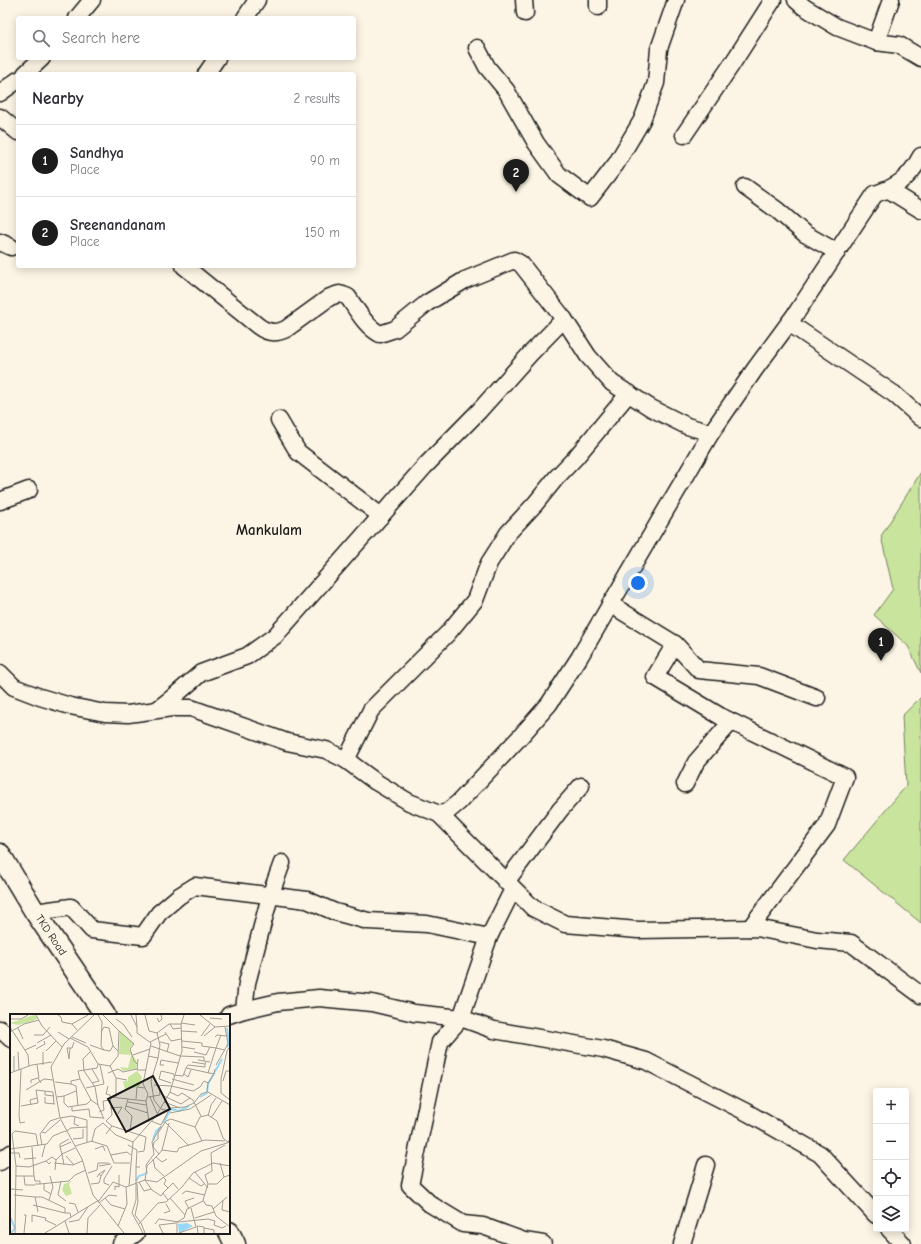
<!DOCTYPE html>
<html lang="en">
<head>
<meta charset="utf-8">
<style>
  :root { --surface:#fff; --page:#f7f7f7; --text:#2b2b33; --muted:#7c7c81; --line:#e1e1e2; --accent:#1c1c1c }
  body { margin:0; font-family:"Comic Neue",sans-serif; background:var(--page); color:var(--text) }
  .controls { position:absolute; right:12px; bottom:12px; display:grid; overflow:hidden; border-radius:4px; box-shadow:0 2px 10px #0003 }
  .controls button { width:36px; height:36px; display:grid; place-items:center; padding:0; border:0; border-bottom:1px solid var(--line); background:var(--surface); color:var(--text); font:20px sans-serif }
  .you { position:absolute; left:638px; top:583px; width:14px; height:14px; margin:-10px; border:3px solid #fff; border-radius:50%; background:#1a73e8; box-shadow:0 0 0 6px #1a73e833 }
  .badge { display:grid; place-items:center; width:26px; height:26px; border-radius:50%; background:var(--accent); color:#fff; font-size:13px; font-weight:700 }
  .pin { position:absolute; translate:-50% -33px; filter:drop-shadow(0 1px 2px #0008) }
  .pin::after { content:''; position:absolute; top:21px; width:14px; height:12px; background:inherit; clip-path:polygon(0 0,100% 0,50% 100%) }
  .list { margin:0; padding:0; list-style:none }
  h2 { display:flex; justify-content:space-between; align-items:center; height:52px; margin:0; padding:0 16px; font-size:17px }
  h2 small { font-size:13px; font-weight:400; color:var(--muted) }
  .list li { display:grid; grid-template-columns:26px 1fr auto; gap:12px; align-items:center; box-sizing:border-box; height:72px; padding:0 16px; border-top:1px solid var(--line) }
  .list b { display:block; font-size:15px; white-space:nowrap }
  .list p { margin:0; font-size:13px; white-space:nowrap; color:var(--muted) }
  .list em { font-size:13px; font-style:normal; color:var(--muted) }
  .icon { flex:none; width:22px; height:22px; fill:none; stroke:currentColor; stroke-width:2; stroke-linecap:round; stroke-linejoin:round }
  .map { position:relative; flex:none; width:921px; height:1244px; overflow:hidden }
  .search { position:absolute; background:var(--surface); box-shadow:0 2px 10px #0003; left:16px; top:16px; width:340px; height:44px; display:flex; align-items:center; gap:10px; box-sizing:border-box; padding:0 14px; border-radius:4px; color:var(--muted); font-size:15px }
  .panel { position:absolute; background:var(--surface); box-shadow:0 2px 10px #0003; left:16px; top:72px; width:340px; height:196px; border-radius:4px }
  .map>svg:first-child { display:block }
  .green { fill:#c9e59d; stroke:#72805c }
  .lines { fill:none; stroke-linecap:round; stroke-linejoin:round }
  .minor-casing { stroke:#1c1c1c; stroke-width:19 }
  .tertiary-casing { stroke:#1c1c1c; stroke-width:23 }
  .minor { stroke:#fcf5e5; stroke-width:16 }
  .tertiary { stroke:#fcf5e5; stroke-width:20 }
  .labels { text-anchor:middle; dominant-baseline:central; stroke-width:3; stroke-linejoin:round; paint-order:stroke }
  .street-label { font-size:11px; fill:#1c1c1c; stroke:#fcf5e5 }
  .district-label { font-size:15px; font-weight:bold; fill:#1c1c1c; stroke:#fcf5e5 }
  .inset-river { fill:none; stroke:#97d8f9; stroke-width:2 }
  .inset-road { fill:none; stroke:#a29e95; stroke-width:1 }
  .view { fill:#1c1c1c; fill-opacity:0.15; stroke:#1c1c1c; stroke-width:2 }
  .inset-edge { fill:none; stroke:#1c1c1c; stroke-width:2 }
</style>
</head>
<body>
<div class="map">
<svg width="921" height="1244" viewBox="0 0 921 1244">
  <rect width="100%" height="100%" fill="#fcf5e5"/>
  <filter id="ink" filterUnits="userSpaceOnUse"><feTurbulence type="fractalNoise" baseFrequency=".025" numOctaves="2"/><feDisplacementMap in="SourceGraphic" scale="8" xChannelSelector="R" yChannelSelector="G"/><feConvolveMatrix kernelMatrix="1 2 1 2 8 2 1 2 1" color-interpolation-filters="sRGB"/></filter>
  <g filter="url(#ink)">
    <g class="green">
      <polygon points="921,472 921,673 908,646 874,615 893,589 881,536"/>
      <polygon points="921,697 921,923 844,860 906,786 902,716"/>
    </g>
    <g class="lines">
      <g class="minor-casing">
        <g id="minor">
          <polyline points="524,0 525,13"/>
          <polyline points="796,0 804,7 837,27 876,42 899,45 921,58"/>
          <polyline points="598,7 598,0"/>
          <polyline points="77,18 92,0"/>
          <polyline points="245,18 257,0"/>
          <polyline points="876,42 891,0"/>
          <polyline points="477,48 487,67 506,90 536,143 559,175 590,198 616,164 642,120 656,83 659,49 676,0"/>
          <polyline points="25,74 42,58"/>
          <polyline points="206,74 217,58"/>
          <polyline points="0,93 18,80"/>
          <polyline points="0,117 18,132"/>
          <polyline points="684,135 732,64 773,0"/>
          <polyline points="745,187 777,210 805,234 837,252"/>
          <polyline points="889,190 921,210"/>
          <polyline points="0,242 11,247"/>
          <path d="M184,266L258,326C267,333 276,334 286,329L330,297L339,294L343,295L348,297C357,310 366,327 380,334L395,329L427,303L465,280L514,260L521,264L564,319"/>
          <polyline points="789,323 894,394 921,418"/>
          <polyline points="279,420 298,452 381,516"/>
          <polyline points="0,501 29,490"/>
          <polyline points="610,604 675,644 655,677 720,716 845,777 827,825 750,928"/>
          <polyline points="675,644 699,670 759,676 817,698"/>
          <path d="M0,673L14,687L40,697L70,706L105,713L128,714L172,708H191L287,742L326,750L346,760L376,782L409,802L439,814L447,812L459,802L520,737L549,704L579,658L711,433L755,369L797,312L875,194C898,187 910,177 921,156"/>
          <polyline points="158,709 172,698 201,673 247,656 275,636 425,466 479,411 530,354 564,319 588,356 612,383 651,408 687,426 711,433"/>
          <polyline points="346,760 371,710 448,633 475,600 489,563 508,533 535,504 556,478 576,457 629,393"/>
          <polyline points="685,784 696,762 731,722"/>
          <polyline points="439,814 533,908 565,924 638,930 757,928 817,940 851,943 921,995"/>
          <polyline points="506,882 560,810 581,786"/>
          <polyline points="513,889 489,937 461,1018 440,1042 410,1185 430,1204 463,1224 483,1226 524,1241 543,1244"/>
          <polyline points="35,912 71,907 92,930 143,936 159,913 179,896 195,886 307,900 335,912 368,921 427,924 489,937"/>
          <polyline points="244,1010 247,983 270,896 282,863"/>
          <polyline points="229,1015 244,1010 278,1002 319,998 372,1003 414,1013 461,1018 494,1030 603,1049 646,1061 748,1113 820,1154 876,1215"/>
          <polyline points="0,1029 11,1039"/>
          <polyline points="0,1162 11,1153"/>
          <polyline points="889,1229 903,1244"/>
          <polyline points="121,1244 136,1233"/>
          <polyline points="682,1244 706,1165"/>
        </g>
      </g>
      <g class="tertiary-casing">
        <g id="tertiary">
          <polyline points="0,854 35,912 105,1015"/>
          <polyline points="229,1232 235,1244"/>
        </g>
      </g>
      <use href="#minor" class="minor"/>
      <use href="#tertiary" class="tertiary"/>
    </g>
  </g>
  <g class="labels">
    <g class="street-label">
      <text transform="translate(51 935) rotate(56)">TKD Road</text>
    </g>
    <g class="district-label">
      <text x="269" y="530">Mankulam</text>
    </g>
  </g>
  <g transform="translate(10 1014)">
    <rect width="220" height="220" fill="#fcf5e5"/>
    <path d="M24,1L28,4L23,7L8,11L0,9ZM110,17L124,29L119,35L127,48L126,55L113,57L110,53L118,54L121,41L109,40ZM127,57L132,63L130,72L115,76L113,67H118V63ZM62,167L59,170L62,180L56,182L52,176L54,170Z" fill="#c9e59d"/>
    <path d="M177,209L183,212L169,219L168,210Z" fill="#97d8f9"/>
    <path class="inset-river" d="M217,14L219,29L217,33M190,83L197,79L198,70L212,45M153,109L161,95L169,97L179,92M143,126L146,117L151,113M126,167L129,162L135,160M0,203L5,214L1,219"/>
    <path class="inset-road" d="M26,1L32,12L52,33M48,1L51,3L52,8L62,10L67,16M84,1L54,30L41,53L50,104L72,145L83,181L114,219M88,1L92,8L91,32L94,36L100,37L103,32L108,37M121,1L127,13L126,1M135,1L139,17L147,19M190,1L205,13L220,12M147,4L149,8L152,5L151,1M200,4L212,5M0,5H11L18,1M106,5L113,10L122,23M171,9L185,11M62,10L78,1M160,10L163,15L171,14M0,13L18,41L19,52M127,13V19L141,29L133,70L138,80L136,87M8,14L13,25M109,17L124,30L120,35L124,47L127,50M171,17L187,18M0,18L14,10L29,6M48,18L59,25M91,18L94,13L99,14L103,32M155,18L161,27L171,25M24,21H33L40,13M211,21L206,34L215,36M191,22L200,10M194,22L205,13M62,23L76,29M205,23L207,21L217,22M60,24L78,33L88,50L100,52L108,42L109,17L93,1M172,27L192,29V32L206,34L198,59M140,28L156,20M150,28L159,30L157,38M27,29L41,21M80,31L94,36M141,32L170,42L194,43V47M220,32L217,37L211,65V79L220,86M172,33L185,35M60,34L59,45L57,34H62L64,28M26,35L35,30L34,27M15,36L26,31M36,37L46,27M81,37L73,45L74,57L85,73L88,91M8,38L9,56M184,38L196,41L200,33M123,41L140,35M138,42L148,44L141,67L144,86L151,95L159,97M148,44L150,31L147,19L159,10H171M128,45L127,56H136M188,46L200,48M182,48L195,50L196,48M27,51L29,64M33,51V38M154,51H150L151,46L168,49M206,51L218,30L215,13M100,52L106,64L117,66M176,54L178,51L195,53V50M11,55L9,101L10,109L15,108M82,55L89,67L82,69M4,57V42M0,59L22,51L42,48M98,59L108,55L113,58L127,55M174,60L178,63L181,56M163,61L173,62L176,54L204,60L205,55M70,65L68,57L87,54L88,50M162,65L184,71M213,67L216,57H219M45,68L61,70V67L70,65L81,86L77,90L58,93L54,89V82L47,83M21,69V66L28,64L31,69M161,69L149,65L151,57L164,60M61,70L66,72L68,92M144,71L161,72M98,72L96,80L100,81L102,101L96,107L102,112M161,72L183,77L190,73L194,67L198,69M76,74L94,70L90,51M16,76L34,65L43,66M35,77V81L44,82M160,78L168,82L172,79L183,86L191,102M198,78L220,91M54,82L66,77M154,82L171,90L180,84M35,83V89L45,90M100,83L136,87L139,108M106,83V64M138,83L150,81L149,72M140,83L147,99M118,85L116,92L138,99M126,85L127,73L135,74M81,86L88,91L94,105M118,88L136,91M154,88L170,94M21,91L20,86L27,84M11,92L28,89L26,76L43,78L44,90M116,92L115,95L122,102L120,117M62,93V97L79,95L80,103L93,104M100,94L112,93L108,100M89,98L94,96L93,87L101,86M160,99L180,95L201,81M65,102L64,110L69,112M198,102L201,91L206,84M50,104L62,102L77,106V128M201,104L212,87M141,107L151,111L160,94L175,93L184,89L191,80L197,78L198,69L204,60M155,108L179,132M185,113L192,127M32,118L35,119L50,106M55,118L61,114L77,113M2,120L6,152L5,219M2,120L5,117L26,120L28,132M96,120L102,112L136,123L134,137L128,138M63,125L73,124V115M81,127L97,132L104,149H120M61,128L50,133L52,140L65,134M32,131L30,120L40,107L49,104M118,131L127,136L126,153M215,131L201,139L202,157L195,161L198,170L193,186L196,191L202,192L206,202L220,213M65,132L82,127L85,115L93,109L106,121L123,128M50,133V130L59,125M0,135L37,130L43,122L55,117M85,135L93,132L95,137M152,136L159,109M1,139H9L10,144M149,140L152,136L167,138L169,134L195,126L215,127M101,141L117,138L121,141M56,142L64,151M32,143L35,131M146,143L152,148L157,145M14,145L26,144M143,145L145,154L154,162M36,147L42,143L46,146M44,149L63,151L72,147M210,149L214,163M6,152L19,153L36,147L39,150L41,148M89,152L101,150M130,153H126V186L122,199L133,219M45,156L46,146L52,140L54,151M185,158L198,174M78,159L87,156L88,149H99M89,160L95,156L91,162M137,160L136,151L144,140L142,128L151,112M6,162H24L22,133M14,162L15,171H25M24,162L25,167H30V170H25M179,164L191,172L194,170M51,167L48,181L56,187M129,168L134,177L141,175M30,170L59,167L65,161L76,156M34,170V176L41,180M81,170L89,169L91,162L89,160L87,163M127,170L128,188L125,201L131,209L135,219M198,170H207L214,163L220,161M99,171L94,169V165L102,152M119,172L123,128L146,102L160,78L172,37L171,10L174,1M158,174L163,169L168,175M0,175L13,176M105,176V172L109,173V161M153,179L158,174L154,170L156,166L154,164M172,180L176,177L195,181M4,181L25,183M95,184L101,191L115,195M160,184L175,201M39,186L43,173L40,162M158,186L153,179L151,182L142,176L135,166L137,152L149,140L143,133L144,128L148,125V119L156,107L161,105L185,113L190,103L198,101L207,107L213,124L218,128L220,125M213,186L212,196L220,198M88,188L103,168L116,173L135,166L147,168L191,137L220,128M59,189L65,190L68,198M89,189L99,181L107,182M23,191L55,199M179,195L175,187L184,184M203,195L217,183M28,198L25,183H32L55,194V199H60L61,203M154,199L160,197L156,190M185,204L204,198M55,207L59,219M22,208V201L36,204L35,206L46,211M59,208L69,206L78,193M129,210L148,189L156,188L172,173L183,159L203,149L220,152M145,210L149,205L169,208L198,205L205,207L204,211L212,214L216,212M108,212L117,190L116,173M194,214L204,216V219M14,219L16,201H14M35,219L89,186M77,219L78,204L90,191M153,219L149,211L166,209M167,219V208L174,204L177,195L193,187M169,219L186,213L181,194M188,219L187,212L194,213V219"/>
    <path class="view" d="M143,62L160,95L116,118L98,85Z"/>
    <rect width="220" height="220" class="inset-edge"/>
  </g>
</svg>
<div class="controls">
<button>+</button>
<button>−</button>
<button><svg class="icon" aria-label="locate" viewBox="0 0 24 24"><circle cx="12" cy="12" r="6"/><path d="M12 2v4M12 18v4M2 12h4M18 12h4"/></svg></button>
<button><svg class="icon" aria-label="layers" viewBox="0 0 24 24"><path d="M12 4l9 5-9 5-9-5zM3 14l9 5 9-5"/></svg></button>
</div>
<div class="you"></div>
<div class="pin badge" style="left:881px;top:661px">1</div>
<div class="pin badge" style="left:516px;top:192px">2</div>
<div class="search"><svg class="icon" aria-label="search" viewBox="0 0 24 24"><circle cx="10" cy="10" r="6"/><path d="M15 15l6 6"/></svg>Search here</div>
<section class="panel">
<h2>Nearby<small>2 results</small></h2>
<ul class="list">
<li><span class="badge">1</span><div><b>Sandhya</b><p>Place</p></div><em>90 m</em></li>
<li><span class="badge">2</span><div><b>Sreenandanam</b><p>Place</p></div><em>150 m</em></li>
</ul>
</section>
</div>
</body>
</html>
